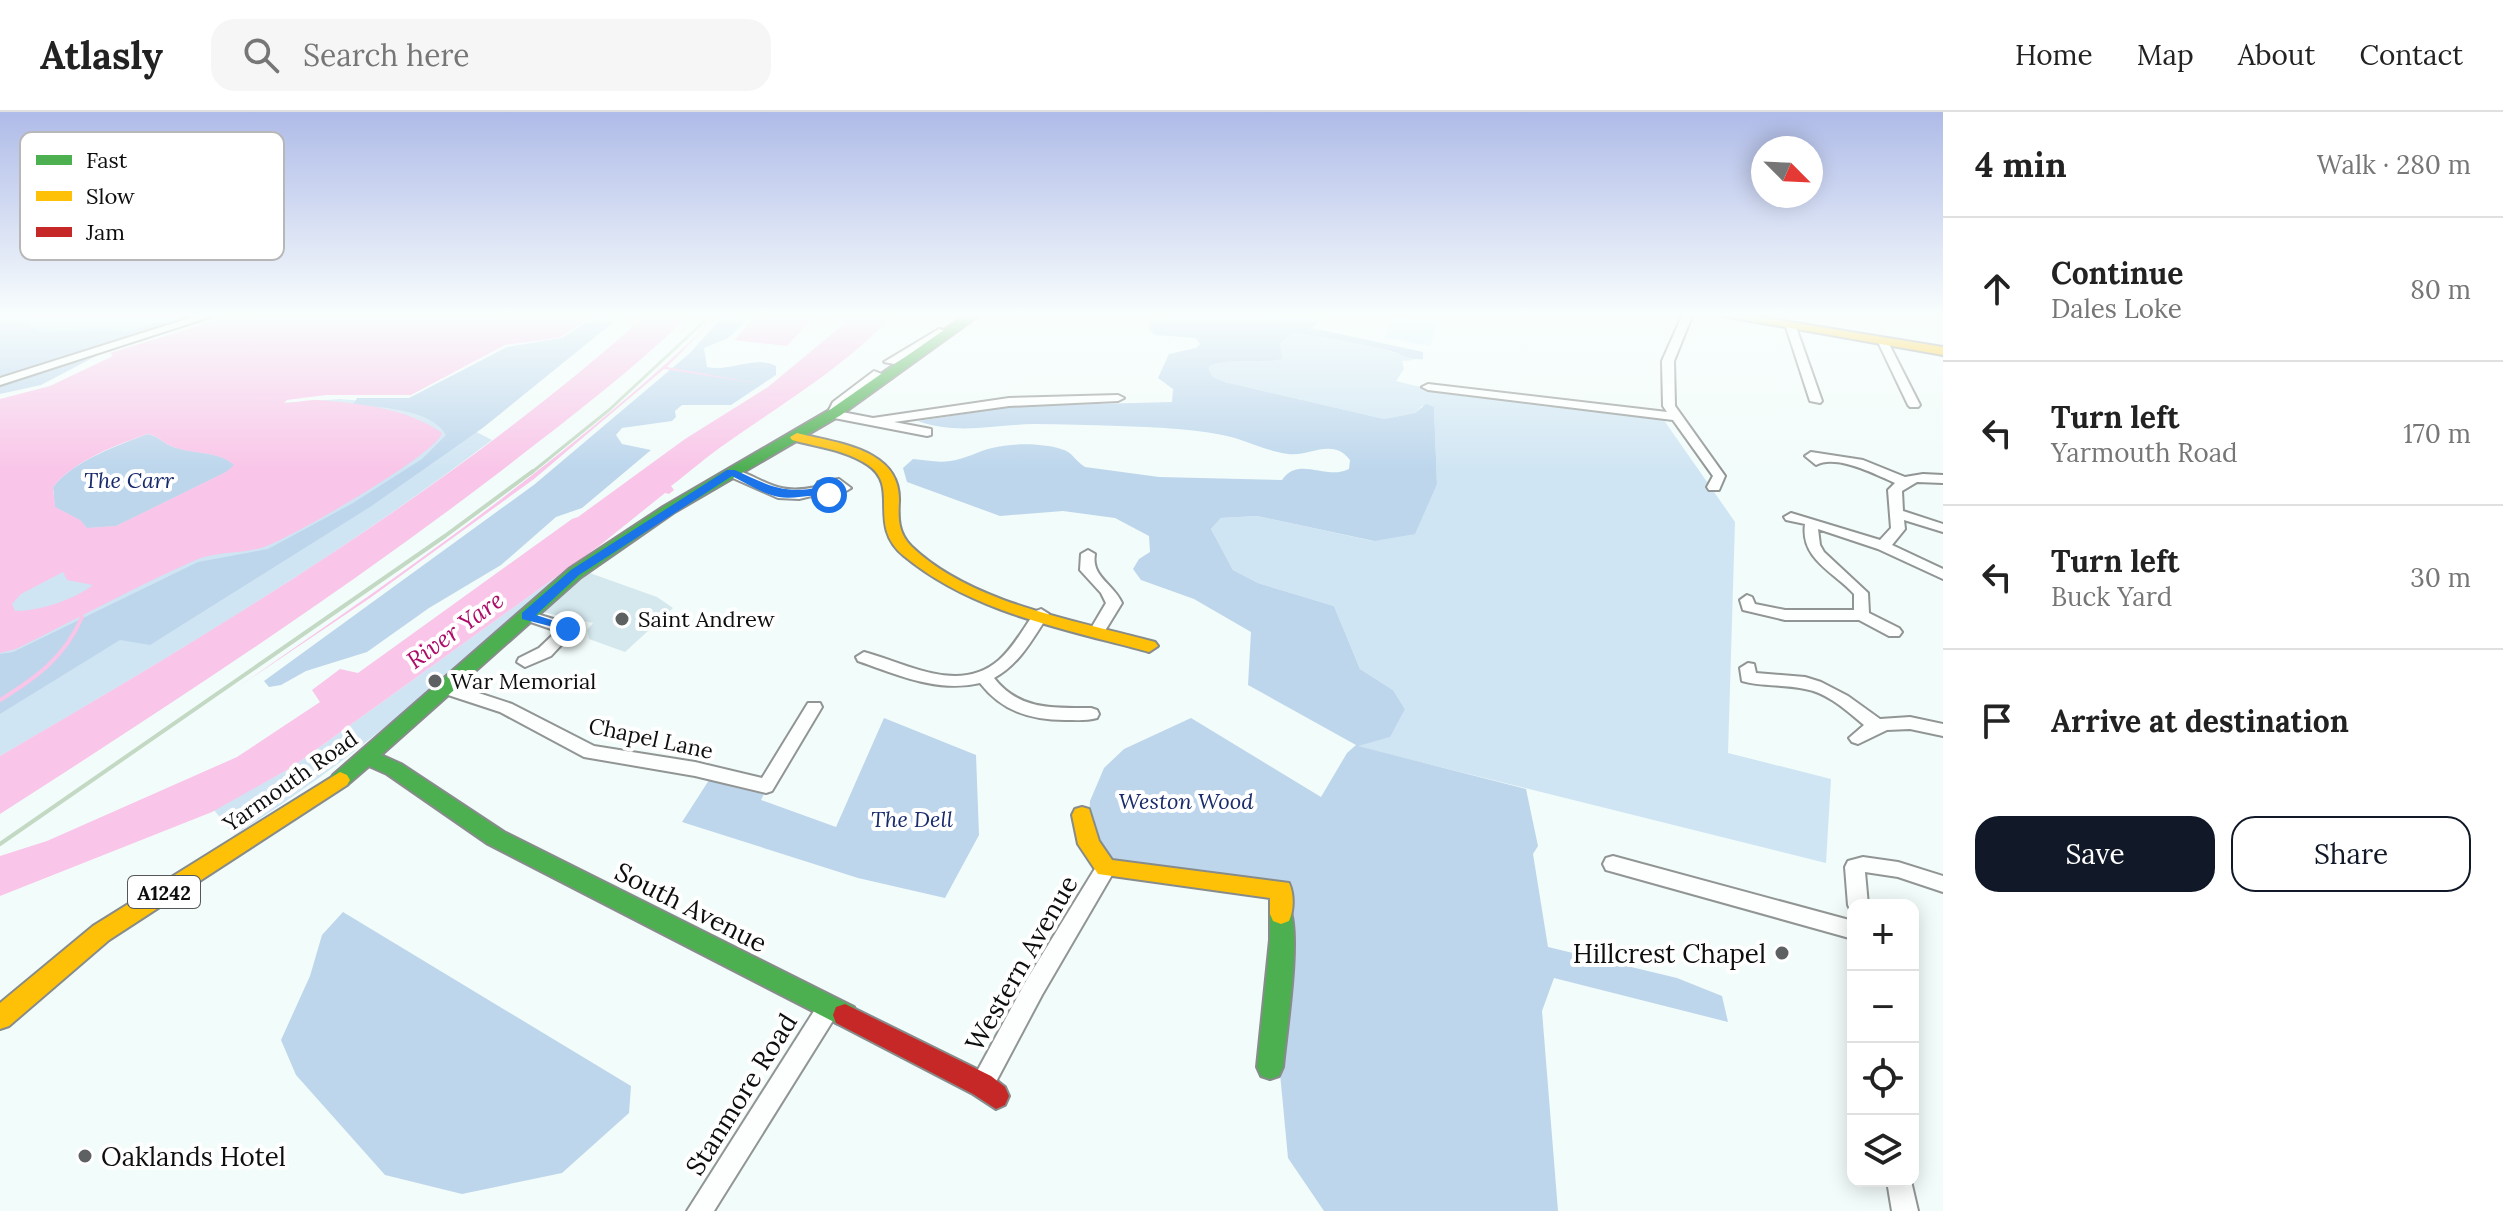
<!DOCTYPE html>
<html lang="en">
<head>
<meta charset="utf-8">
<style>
  :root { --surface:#fff; --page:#f6f6f6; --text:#222; --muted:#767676; --line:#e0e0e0; --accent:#111827 }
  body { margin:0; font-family:Lora,serif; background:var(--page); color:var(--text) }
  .controls { position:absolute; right:24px; bottom:24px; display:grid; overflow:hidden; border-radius:16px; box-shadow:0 4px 20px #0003 }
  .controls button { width:72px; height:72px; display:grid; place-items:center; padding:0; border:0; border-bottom:2px solid var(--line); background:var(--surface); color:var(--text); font:40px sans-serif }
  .compass { position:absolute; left:1751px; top:24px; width:72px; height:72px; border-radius:50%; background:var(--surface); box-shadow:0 4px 20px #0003; rotate:114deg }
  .stop { position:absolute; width:24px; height:24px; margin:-18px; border:6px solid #1a73e8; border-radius:50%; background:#fff }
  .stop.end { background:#1a73e8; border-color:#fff; box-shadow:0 2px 8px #0008 }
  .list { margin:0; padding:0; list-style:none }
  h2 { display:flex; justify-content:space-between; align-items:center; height:104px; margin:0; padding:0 32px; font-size:34px }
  h2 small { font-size:26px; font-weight:400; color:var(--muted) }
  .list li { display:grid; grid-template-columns:52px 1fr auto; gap:24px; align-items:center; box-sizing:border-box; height:144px; padding:0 32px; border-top:2px solid var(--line) }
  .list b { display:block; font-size:30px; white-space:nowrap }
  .list p { margin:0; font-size:26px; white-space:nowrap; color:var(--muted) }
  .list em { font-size:26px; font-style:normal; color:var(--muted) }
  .actions { display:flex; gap:16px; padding:24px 32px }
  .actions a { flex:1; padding:18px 0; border:2px solid var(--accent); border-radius:24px; text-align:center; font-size:28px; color:var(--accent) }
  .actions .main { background:var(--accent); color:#fff }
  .icon { flex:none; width:44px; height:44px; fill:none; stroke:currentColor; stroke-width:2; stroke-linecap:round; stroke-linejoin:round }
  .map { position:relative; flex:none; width:1943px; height:1099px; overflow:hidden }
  header { display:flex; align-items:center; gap:48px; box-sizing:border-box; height:112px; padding:0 40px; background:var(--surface); border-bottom:2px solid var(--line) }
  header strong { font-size:38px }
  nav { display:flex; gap:44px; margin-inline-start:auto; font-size:28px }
  .search { width:560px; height:72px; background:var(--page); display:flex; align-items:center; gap:20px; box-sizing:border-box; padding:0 28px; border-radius:24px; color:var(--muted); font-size:30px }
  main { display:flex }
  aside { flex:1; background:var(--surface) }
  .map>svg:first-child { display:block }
  .green { fill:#d0e5f3 }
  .forest { fill:#bdd6ec }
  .cemetery { fill:#d5e8ee }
  .pitch { fill:#daeff7 }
  .water { fill:#f9c5e8; fill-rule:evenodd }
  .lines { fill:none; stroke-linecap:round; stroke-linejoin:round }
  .stream { stroke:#f9c5e8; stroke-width:4 }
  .street-casing { stroke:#919594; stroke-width:4 }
  .fast-casing { stroke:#878c8b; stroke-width:4 }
  .slow-casing { stroke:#878c8b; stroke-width:4 }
  .jam-casing { stroke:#878c8b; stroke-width:4 }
  .street { fill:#fdfffe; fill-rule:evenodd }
  .fast { fill:#4caf50; fill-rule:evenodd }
  .slow { fill:#ffc107; fill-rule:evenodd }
  .jam { fill:#c62828; fill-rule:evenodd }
  .rail-far1 { stroke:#c3d9c4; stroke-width:3 }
  .rail { stroke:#c3d9c4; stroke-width:4 }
  .route { fill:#1a73e8 }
  .poi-dot { fill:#5e6161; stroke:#fff; stroke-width:3 }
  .labels { text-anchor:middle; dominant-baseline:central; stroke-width:8; stroke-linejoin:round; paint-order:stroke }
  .shield { fill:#fff; stroke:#565656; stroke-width:2 }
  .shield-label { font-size:20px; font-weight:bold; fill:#0e0e0e }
  .park-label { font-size:22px; font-style:italic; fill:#182b6c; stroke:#fff }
  .poi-label { font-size:22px; fill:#0e0e0e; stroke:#fff; text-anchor:start }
  .street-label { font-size:22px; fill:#0e0e0e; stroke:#fff }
  .water-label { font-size:24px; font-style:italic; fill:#ac0b68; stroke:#fff }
  .near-street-label { font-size:26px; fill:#0e0e0e; stroke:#fff }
  .near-poi-label { font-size:26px; fill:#0e0e0e; stroke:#fff; text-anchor:end }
  .key { fill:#fff; stroke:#b7b7b7; stroke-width:2 }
  .key-label { font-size:22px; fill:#0e0e0e }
</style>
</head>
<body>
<header>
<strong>Atlasly</strong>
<div class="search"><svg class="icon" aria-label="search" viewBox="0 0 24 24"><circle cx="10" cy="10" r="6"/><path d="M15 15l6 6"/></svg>Search here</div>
<nav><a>Home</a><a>Map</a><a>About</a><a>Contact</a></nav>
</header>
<main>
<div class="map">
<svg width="1943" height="1099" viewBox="0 0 1943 1099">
  <rect width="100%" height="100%" fill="#f2fcfa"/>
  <g class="green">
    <polygon points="36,204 177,204 124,220 46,220 30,215 30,209"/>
    <path d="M1293,221C1334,224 1377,233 1415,248L1402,249L1404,257L1396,269L1416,274L1661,304L1735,410L1728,641L1831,667L1826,751L1356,634L1405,597L1393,578L1360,557L1334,494L1258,471L1233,458L1211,417L1221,406L1257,404L1373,429L1437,372L1434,295L1422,294L1415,301L1384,307L1225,270L1213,265L1209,259L1210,254C1233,245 1258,253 1281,247L1280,231Z"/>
    <path d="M340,287L398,292L446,304L492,328C337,446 167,547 0,644V409L283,291Z"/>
    <path d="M560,462L564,463C458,554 353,650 234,723L214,698L292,655Z"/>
  </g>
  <g class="forest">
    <polygon points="7,204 36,204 30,209 30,215 46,220 106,217 125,220 177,204 195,204 0,266 0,207"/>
    <path d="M596,204H621L484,315L370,395L150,533L120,528L0,602V542L13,540L198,450L268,437L353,391L422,347L446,323C432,297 380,295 353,293L357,286H409L507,235L562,226Z"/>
    <path d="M723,204H752L728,226L704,236L707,255C731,260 754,243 776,254V263L731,293H682L675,299L676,305L672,309L622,316L616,323L622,332L651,338L582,396L556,405L501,453L429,496L367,540L306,559L281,573L269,575L264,569L535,372L690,241Z"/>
    <path d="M1161,204H1325L1312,216L1423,240V247C1410,249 1399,241 1387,238C1356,231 1324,224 1293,221L1280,231L1282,247C1258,253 1233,245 1210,254L1209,258L1213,265L1225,270L1384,307L1415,301L1426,292L1434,295L1437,372L1415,422L1374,429L1257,404L1221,406L1211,417L1233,458L1258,471L1334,494L1360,557L1393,578L1405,597L1390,625L1358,634L1526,677L1538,734L1533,742L1548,835L1677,866L1722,884L1728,910L1554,866L1542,899L1558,1099H1324L1288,1046L1280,961L1290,777L1103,746L1089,710L1090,689L1104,656L1124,637L1191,606L1321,685L1347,641L1356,633L1248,573L1251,520L1194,487L1141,468L1133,457L1139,447L1150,440L1149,424L1115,406L1063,399L1000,404L907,370L903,356L913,347C925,348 938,351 950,349C966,347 978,339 992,336C1012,331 1041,331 1061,337C1072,339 1076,350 1085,355L1159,365L1282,368C1299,343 1326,369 1349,357L1350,348C1332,325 1310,345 1288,342C1269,339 1253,332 1235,326C1204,317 1152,315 1119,314C1090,313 1061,312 1033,312C994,313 955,323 918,309L1016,294L1172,290L1173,277L1158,266L1169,242L1196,236L1200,232L1196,226L1155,223L1149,217L1150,210Z"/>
    <polygon points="100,242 41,273 0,282 0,273"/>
    <path d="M148,322C158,324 162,330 171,334C192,343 217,338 235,353L226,360L116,414L87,416L80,408L55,395L53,375C73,349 118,333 148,322Z"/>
    <polygon points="884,606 976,643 979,723 945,786 858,766 682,710 711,665 766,678 761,688 836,715"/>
    <polygon points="343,800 631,974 629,1001 562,1061 462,1082 385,1063 296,963 281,928 310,864 322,823"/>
  </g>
  <polygon class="cemetery" points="587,460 657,485 673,496 625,540 589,527 587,518 593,511 538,499"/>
  <polygon class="pitch" points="1394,204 1438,211 1430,234 1385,226"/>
  <g class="water">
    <path d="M230,204H593L559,226L505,233L411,283H326L287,288L284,291C295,291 305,288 316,288C358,291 407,296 442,321C437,342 291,426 264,435C243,442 219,439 198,447C136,474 77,507 16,537L0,541V287L50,274L113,244L110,241ZM148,322C158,324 162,330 171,334C191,343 218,338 234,353L226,360L116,414L87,416L80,408L55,395L53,375C73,349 118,332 148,322ZM63,460L67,468L93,473C73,488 40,499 15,499L12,492L21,482Z"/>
    <path d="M645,204H688C630,261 565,309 501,359C340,482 170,593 0,702V644C224,514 451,377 645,204Z"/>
    <path d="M717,204L667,255L767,273L664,257L534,367L370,486L238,575C404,460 571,345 717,204Z"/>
    <polygon points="757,204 814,204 787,234 734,228"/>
    <path d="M817,204H892C844,255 785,290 728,330C706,345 692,358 671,374L674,378L669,382L665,381L599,434L292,655L212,700L0,784V744L47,729L237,645L320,590L312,578L340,557L358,561L572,407L578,405L685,327L768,275L845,211Z"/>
  </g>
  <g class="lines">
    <path class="stream" d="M0,588C36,566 65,545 82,505"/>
    <g class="street-casing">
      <g id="street">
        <polygon points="196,204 213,204 0,273 0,266"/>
        <polygon points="1682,204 1692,204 1674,249 1675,294 1725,364 1719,378 1709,378 1707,375 1713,364 1673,308 1428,278 1422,275 1428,272 1667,300 1663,294 1662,249"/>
        <polygon points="1791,212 1796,215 1822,289 1820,291 1810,289 1786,215"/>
        <polygon points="939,217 948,219 894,252 884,250"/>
        <polygon points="1883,227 1888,230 1920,293 1918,295 1910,295 1908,293 1878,230"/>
        <polygon points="874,259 892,266 886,269 876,266 843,293 842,300 873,306 1009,286 1118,283 1124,286 1118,289 1009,294 894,310 931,317 931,323 927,324 829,305 827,302 833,290"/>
        <path d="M1811,340L1863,348L1905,365L1923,362L1943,363V371L1917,370L1902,379L1903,399L1943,412V420L1904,408L1905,417L1892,433L1943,457V467L1878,437L1818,417L1820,433L1824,440L1868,481L1869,501L1899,516L1902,520L1899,524H1889L1859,508H1785L1743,498L1740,488L1747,483L1752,485L1755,492L1785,498H1854V482C1834,460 1800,447 1805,412L1786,408L1784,405L1791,401L1880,428L1891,416L1888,378L1895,371C1875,362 1836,342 1816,353L1805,344Z"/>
        <path d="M731,356C766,367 775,384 816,375L818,370L839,367L851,376L833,387L820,382L799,387L778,386L726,363L725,360Z"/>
        <path d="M1088,438L1095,442C1091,465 1113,471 1122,491L1103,522L1098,523L1090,518L1106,491L1101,481L1080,458L1081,442Z"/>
        <path d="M1041,497L1049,502C1033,526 1020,552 994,566C1019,598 1053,596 1091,596L1097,598L1099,602L1097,606C1087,609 1076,608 1065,608C1030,608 1002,599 980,571C938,581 898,563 858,549L856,545L864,540C906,551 959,583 999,548C1014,535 1024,515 1036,499Z"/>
        <polygon points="527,499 573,513 576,517 551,544 525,555 517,550 519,546 539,536 557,519 522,507 519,504"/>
        <path d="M1748,551L1754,552L1756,561L1805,565L1821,570L1848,584L1880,607L1910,605L1943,612V624L1910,617L1887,618L1858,632L1852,630L1849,626L1864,613C1847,599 1828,581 1805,577C1784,572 1763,575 1742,569L1740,556Z"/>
        <polygon points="445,570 512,592 594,634 695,650 762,666 808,591 820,591 822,595 772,679 766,681 695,664 584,645 500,600 439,580 437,576 439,572"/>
        <polygon points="1613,744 1853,809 1853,827 1606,758 1603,752 1606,746"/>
        <polygon points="1863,745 1898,750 1943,764 1943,780 1898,765 1865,760 1868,793 1853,793 1853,800 1851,799 1848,793 1845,755 1848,749"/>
        <polygon points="1106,748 1113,750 1116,756 1042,883 990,981 982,984 974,981 971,973 974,965 1026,869 1099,750"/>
        <polygon points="829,885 837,888 840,895 837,902 714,1099 687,1099 821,888"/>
        <polygon points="1887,1069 1911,1069 1918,1099 1892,1099"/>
      </g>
    </g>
    <g class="fast-casing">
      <g id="fast">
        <polygon points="964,204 978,204 841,303 673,401 581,465 381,643 401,652 504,720 854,895 857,903 854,911 845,914 836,911 488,732 387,662 369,654 347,673 333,673 330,668 333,663 569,457 663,395 831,297"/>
        <path d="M1281,792L1289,795C1302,822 1286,921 1283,955L1279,964L1270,967L1261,964L1257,955L1270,828V802L1273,795Z"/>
      </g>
    </g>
    <g class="slow-casing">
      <g id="slow">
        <polygon points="1723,204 1753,204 1943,235 1943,243"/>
        <path d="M797,321C835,331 901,336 899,389C898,406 898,421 911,434C971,492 1078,509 1155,530L1158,534L1149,540C1065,517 973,501 904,444C866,413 901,375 868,353C846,338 817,335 792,328L790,325Z"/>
        <polygon points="340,660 347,663 350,668 347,673 109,828 9,914 0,917 0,891 93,814"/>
        <path d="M1082,695L1089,697L1099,729L1112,748L1289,771C1294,782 1294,798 1289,809L1281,812L1273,809L1270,802V786L1098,762L1078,732L1072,703L1075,697Z"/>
      </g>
    </g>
    <g class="jam-casing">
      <polygon id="jam" points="845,892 991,964 1005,975 1009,984 1005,993 996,997 973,982 836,911 833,903 836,895"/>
    </g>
    <use href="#street" class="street"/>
    <use href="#fast" class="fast"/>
    <use href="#slow" class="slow"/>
    <use href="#jam" class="jam"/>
    <polyline class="rail-far1" points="531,361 609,298 710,204"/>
    <polyline class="rail" points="0,732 445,424 533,359"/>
  </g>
  <linearGradient id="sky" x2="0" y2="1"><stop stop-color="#afbbe8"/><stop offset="0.57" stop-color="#f9fefd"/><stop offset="1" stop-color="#f9fefd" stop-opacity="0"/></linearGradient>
  <rect width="1943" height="358" fill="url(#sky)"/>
  <path class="route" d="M727,358H735C768,373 783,383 821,375L834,383L829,386C813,380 796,388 779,385C763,382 746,371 732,364L579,463L536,503L573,515V520L522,507V501L571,458Z"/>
  <g class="poi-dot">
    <circle cx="622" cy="507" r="8"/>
    <circle cx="435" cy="569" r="8"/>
    <circle cx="1782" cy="841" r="8"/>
    <circle cx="85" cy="1044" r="8"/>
  </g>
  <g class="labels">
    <rect class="shield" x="128" y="764" width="72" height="32" rx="6"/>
    <g class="shield-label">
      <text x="164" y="780">A1242</text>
    </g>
    <g class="park-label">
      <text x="129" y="368">The Carr</text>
      <text x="1186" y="689">Weston Wood</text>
      <text x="912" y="707">The Dell</text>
    </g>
    <g class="poi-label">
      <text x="638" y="507">Saint Andrew</text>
      <text x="451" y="569">War Memorial</text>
    </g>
    <g class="street-label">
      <text transform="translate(651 626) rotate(12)">Chapel Lane</text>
      <text transform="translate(290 669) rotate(-35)">Yarmouth Road</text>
    </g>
    <g class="water-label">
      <text transform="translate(455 518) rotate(-36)">River Yare</text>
    </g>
    <g class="near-street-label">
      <text transform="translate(691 795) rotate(27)">South Avenue</text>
      <text transform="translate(1021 851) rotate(-60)">Western Avenue</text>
      <text transform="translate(741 982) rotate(-58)">Stanmore Road</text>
    </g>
    <g class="near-poi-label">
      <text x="1766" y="841">Hillcrest Chapel</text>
      <text x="101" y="1044" text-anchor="start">Oaklands Hotel</text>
    </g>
  </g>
  <rect x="20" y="20" width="264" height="128" rx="12" class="key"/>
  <rect x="36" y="43" width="36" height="10" fill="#4caf50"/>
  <rect x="36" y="79" width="36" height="10" fill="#ffc107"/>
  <rect x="36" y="115" width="36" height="10" fill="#c62828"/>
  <g class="key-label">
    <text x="86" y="56">Fast</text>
    <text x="86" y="92">Slow</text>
    <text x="86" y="128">Jam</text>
  </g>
</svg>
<div class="controls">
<button>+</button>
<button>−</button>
<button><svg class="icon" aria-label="locate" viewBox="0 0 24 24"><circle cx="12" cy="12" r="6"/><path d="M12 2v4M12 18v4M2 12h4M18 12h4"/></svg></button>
<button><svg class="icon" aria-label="layers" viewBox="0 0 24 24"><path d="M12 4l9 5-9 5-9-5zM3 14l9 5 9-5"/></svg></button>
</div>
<svg class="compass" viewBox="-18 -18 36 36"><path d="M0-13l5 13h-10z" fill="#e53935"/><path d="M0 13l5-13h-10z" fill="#767676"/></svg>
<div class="stop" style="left:829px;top:383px"></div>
<div class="stop end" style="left:568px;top:517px"></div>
</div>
<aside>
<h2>4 min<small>Walk · 280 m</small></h2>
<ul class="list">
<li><svg class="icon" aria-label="ahead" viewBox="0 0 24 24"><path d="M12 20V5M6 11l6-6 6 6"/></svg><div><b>Continue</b><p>Dales Loke</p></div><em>80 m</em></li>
<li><svg class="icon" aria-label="left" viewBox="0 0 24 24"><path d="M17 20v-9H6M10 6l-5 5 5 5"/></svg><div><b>Turn left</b><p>Yarmouth Road</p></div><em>170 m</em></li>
<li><svg class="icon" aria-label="left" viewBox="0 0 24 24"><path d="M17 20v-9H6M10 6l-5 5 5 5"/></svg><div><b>Turn left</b><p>Buck Yard</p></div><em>30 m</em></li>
<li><svg class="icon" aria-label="arrive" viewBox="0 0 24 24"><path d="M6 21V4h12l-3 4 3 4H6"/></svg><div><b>Arrive at destination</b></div></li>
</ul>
<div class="actions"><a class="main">Save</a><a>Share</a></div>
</aside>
</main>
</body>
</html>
